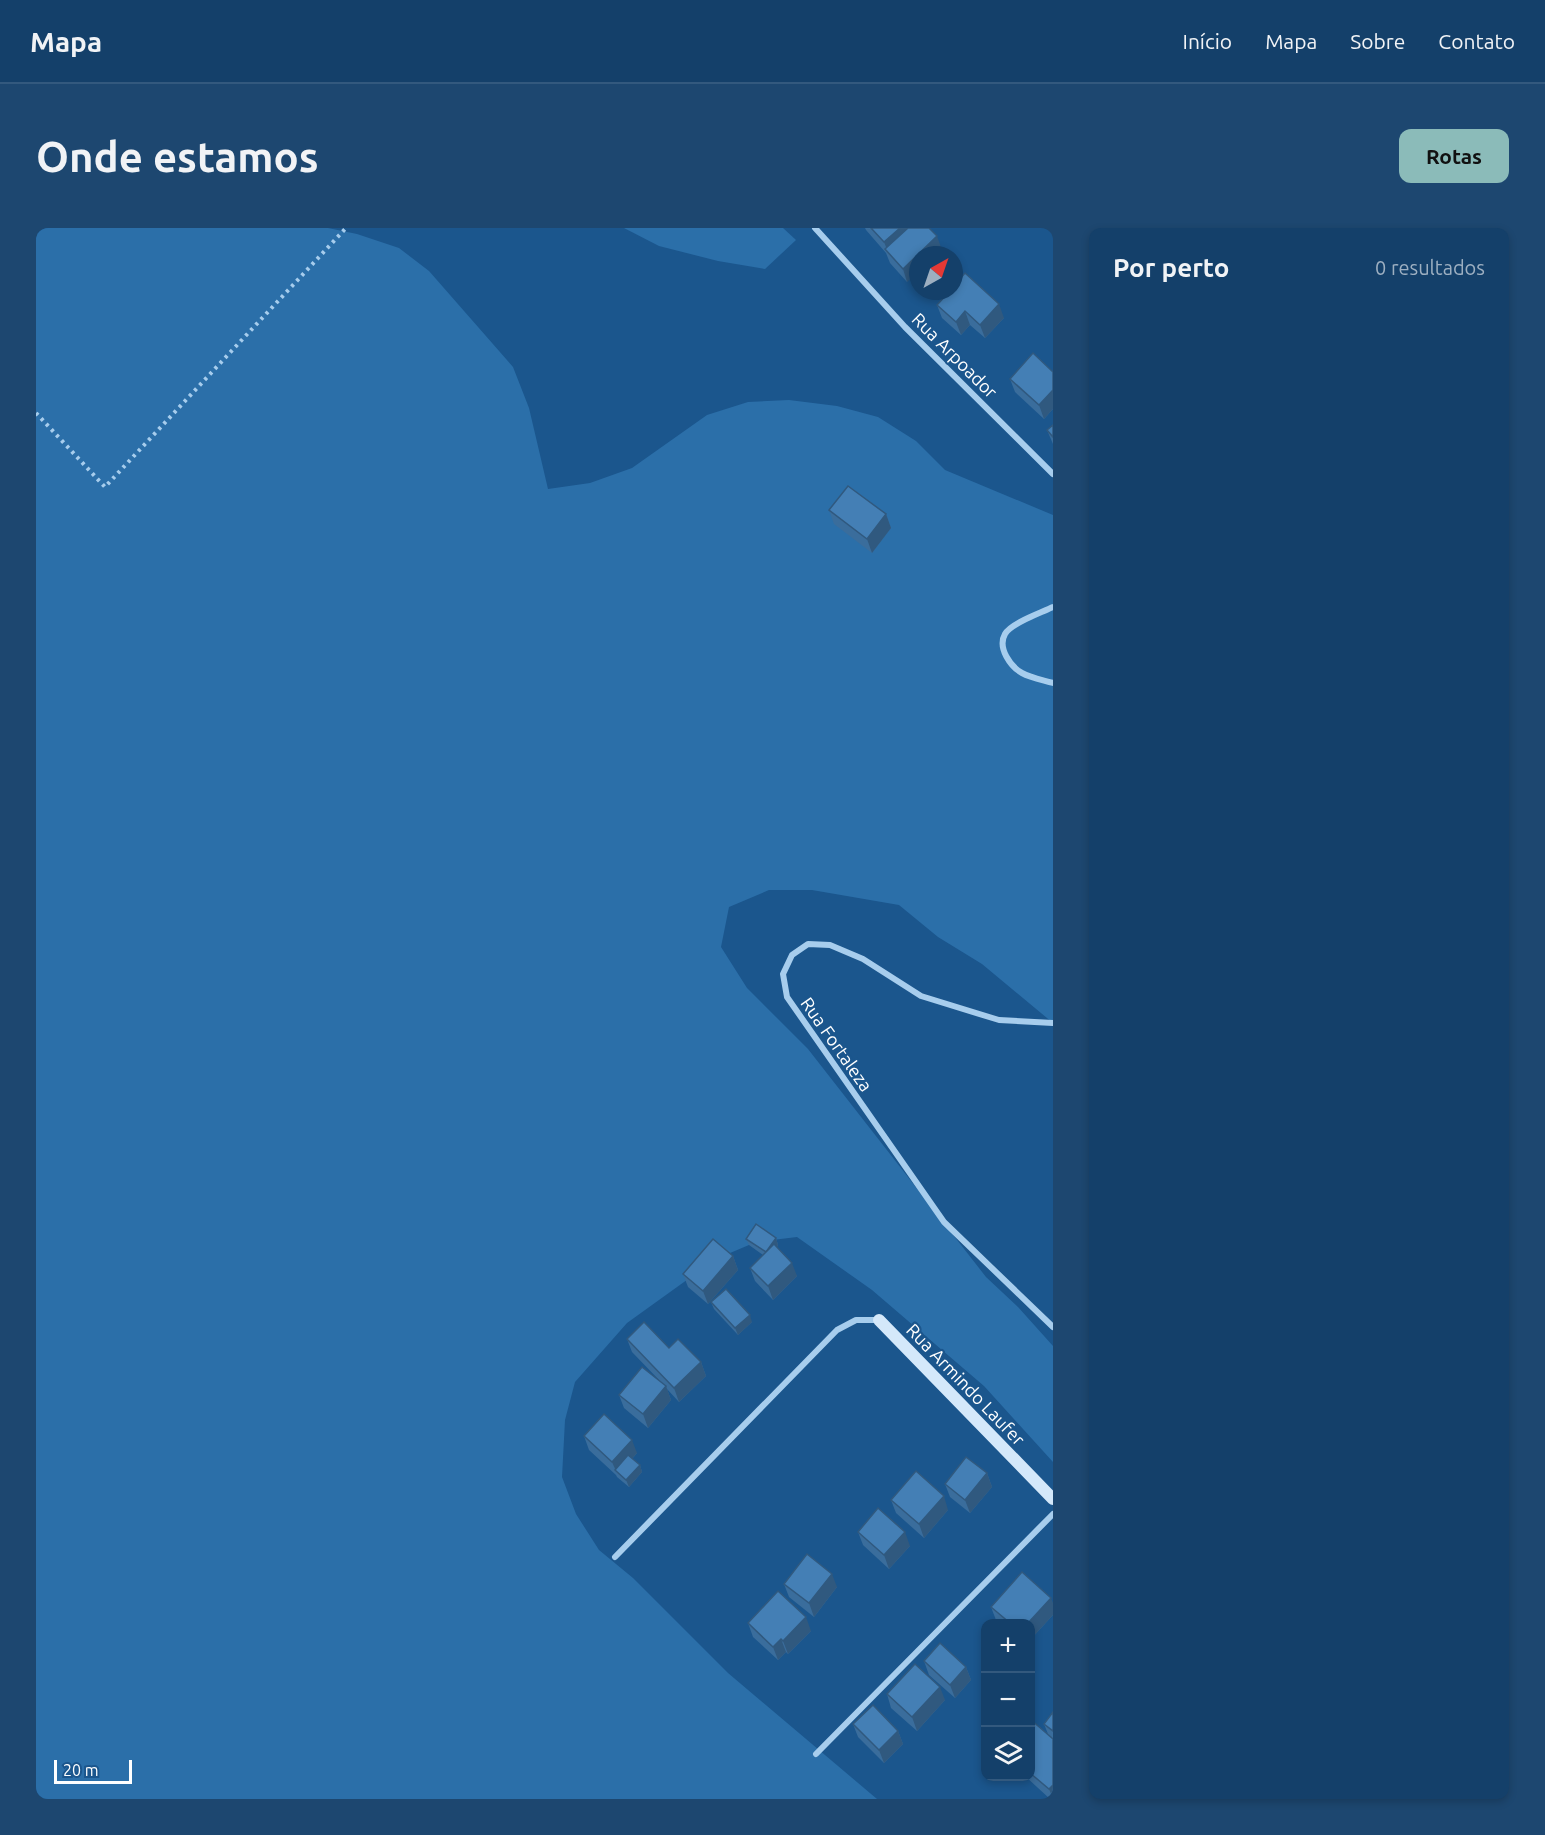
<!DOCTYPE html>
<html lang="pt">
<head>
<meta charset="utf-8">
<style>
  :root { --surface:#14406a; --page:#1d4770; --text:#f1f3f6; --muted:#9dafc1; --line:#33597e; --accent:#8bbbb9 }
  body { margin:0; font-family:Ubuntu,sans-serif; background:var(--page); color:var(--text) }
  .controls { position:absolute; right:18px; bottom:18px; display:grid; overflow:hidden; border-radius:12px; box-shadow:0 3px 9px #0003 }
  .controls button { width:54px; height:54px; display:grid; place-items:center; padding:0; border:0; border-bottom:2px solid var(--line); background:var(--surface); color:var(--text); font:30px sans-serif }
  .compass { position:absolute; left:873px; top:18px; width:54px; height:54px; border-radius:50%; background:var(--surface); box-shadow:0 3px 9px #0003; rotate:40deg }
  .scale { position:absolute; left:18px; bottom:15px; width:78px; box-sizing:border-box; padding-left:6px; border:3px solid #fff; border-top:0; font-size:16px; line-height:21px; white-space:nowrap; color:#fff; -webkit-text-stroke:4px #1b568d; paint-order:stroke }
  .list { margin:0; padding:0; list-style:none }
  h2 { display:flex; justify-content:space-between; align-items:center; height:78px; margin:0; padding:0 24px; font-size:26px }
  h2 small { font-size:20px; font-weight:400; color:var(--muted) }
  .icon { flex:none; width:33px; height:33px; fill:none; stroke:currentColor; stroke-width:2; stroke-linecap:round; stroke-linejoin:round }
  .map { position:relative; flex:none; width:1017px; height:1571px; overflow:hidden; border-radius:12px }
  header { display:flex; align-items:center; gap:36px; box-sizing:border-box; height:84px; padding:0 30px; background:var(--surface); border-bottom:2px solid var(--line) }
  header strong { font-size:28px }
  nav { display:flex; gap:33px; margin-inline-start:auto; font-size:21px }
  .intro { display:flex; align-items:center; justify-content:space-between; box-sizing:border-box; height:144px; padding:0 36px }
  h1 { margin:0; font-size:42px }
  .button { padding:15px 27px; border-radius:12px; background:var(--accent); color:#111; font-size:21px; font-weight:700 }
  main { display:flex; gap:36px; padding:0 36px }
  aside { flex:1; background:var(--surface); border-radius:12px; box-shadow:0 3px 9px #0003 }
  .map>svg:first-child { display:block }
  .green { fill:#2b6fa9 }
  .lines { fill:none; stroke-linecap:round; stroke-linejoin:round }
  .path { stroke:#a7cded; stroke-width:4; stroke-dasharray:3 4.5; stroke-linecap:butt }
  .street { stroke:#a7cded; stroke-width:6 }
  .secondary { stroke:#d4e8fa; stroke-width:12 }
  .wall { fill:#3a6d9c }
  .shaded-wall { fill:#30597f }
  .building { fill:#447fb5; stroke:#30597f; stroke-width:1.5 }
  .labels { text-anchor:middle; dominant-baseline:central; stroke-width:4.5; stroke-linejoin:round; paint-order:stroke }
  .street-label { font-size:18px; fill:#fff; stroke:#1b568d }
</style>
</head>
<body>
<header>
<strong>Mapa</strong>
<nav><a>Início</a><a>Mapa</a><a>Sobre</a><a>Contato</a></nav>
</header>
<div class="intro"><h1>Onde estamos</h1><a class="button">Rotas</a></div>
<main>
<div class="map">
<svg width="1017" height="1571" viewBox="0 0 1017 1571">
  <rect width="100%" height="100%" fill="#1b568d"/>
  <g class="green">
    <polygon points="0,0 292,0 321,6 363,20 393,43 477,139 493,180 512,261 554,255 596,240 671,187 712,174 753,172 801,178 842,189 880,213 909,242 1017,287 1017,795 946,736 902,709 863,677 776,662 733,662 693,679 685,719 711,760 772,821 950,1049 982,1079 1017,1118 1017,1234 948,1158 836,1062 761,1009 720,1014 680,1031 591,1095 539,1154 529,1192 526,1249 540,1286 563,1322 597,1350 692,1445 841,1571 0,1571"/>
    <polygon points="588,0 747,0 760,12 729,41 682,33 623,18"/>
  </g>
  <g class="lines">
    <polyline class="path" points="0,185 69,259 310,0"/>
    <g class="street">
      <polyline points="779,0 869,99 1017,246"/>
      <path d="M1017,379C1005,385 975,395 969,406C961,420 975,439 986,445C995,450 1007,452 1017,455"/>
      <polyline points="1017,795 963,792 885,768 827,731 794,717 772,716 756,727 747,746 751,769 908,994 1017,1099"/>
      <polyline points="579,1329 801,1102 820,1092 843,1092"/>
      <polyline points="780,1526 1017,1286"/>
    </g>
    <polyline class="secondary" points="843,1092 1017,1271"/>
  </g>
  <g class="wall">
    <polygon points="829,0 893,0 906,22 900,27 882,27 871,54 854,35 850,25 830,2"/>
    <polygon points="901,77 968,90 949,110 934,97 925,107 906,90"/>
    <polygon points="1017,144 1017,181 1008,191 979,164 974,151"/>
    <polygon points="1017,197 1017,216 1011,202"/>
    <polygon points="793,282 850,286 855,300 836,325 798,296"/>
    <polygon points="740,1010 742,1017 741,1019 761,1048 737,1072 719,1053 714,1040 727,1027 713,1017 710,1011"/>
    <polygon points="697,1028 702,1042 672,1076 652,1059 647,1046"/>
    <polygon points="675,1074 716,1094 702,1107 678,1081"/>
    <polygon points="591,1111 633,1120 665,1134 670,1148 643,1174 631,1161 635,1172 612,1200 588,1180 583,1167 623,1152 596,1124"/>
    <polygon points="548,1208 601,1225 596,1231 604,1237 606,1244 593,1259 581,1249 580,1247 553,1222"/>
    <polygon points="951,1245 956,1259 934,1285 914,1269 909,1256"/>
    <polygon points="855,1272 912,1282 888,1310 860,1285"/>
    <polygon points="822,1304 874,1318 853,1341 827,1317"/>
    <polygon points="748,1356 801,1359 778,1389 753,1369"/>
    <polygon points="1017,1375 1017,1387 994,1412 994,1395 964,1395 960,1392 955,1379"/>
    <polygon points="712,1395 775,1403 752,1426 750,1424 742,1432 717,1409"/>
    <polygon points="888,1433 930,1439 935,1452 919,1470 893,1447"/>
    <polygon points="851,1466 909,1472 881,1503 855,1480"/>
    <polygon points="1017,1484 1017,1571 1014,1571 989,1548 994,1548 994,1491 1012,1506 1008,1496"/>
    <polygon points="817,1496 862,1503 867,1516 848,1535 822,1509"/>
  </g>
  <g class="shaded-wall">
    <polygon points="864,0 884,0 852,24 848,14"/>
    <polygon points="901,8 906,22 900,27 882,27 882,44 871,54 867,41"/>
    <polygon points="963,76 968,90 949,110 944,97"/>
    <polygon points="929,83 934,97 925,107 920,94"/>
    <polygon points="1017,162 1017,181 1008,191 1003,177"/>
    <polygon points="850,286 855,300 836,325 831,311"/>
    <polygon points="740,1010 742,1017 733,1031 730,1024"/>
    <polygon points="697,1028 702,1042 672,1076 667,1063"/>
    <polygon points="756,1035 761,1048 737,1072 732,1058"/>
    <polygon points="714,1087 716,1094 702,1107 699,1100"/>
    <polygon points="665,1134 670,1148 643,1174 638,1160"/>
    <polygon points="630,1158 635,1172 612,1200 607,1186"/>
    <polygon points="596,1212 601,1225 583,1246 580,1243 576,1234"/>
    <polygon points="604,1237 606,1244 593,1259 590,1252"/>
    <polygon points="951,1245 956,1259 934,1285 929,1272"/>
    <polygon points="908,1268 912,1282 888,1310 883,1296"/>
    <polygon points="869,1304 874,1318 853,1341 848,1327"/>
    <polygon points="796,1346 801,1359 778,1389 773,1375"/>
    <polygon points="1015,1370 1017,1375 1017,1387 994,1412 994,1395 992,1395"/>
    <polygon points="770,1389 775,1403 752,1426 747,1413"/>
    <polygon points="745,1411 750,1424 742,1432 737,1419"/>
    <polygon points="930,1439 935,1452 919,1470 914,1457"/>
    <polygon points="904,1459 909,1472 881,1503 876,1489"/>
    <polygon points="862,1503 867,1516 848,1535 843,1522"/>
    <polygon points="1017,1557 1017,1571 1013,1561"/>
  </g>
  <g class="building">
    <polygon points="835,0 864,0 848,14"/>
    <polygon points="872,0 893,0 901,8 867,41 849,21"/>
    <polygon points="929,45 963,76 944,97 929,83 920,94 901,77 914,63 918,63 918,58"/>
    <polygon points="997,125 1017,144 1017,162 1003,177 974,151"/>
    <polygon points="1017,197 1017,209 1011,202"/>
    <polygon points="812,258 850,286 831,311 793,282"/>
    <polygon points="720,996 740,1010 730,1024 710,1011"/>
    <polygon points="677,1011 697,1028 667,1063 647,1046"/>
    <polygon points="738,1016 756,1035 732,1058 714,1040"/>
    <polygon points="690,1061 714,1087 699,1100 675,1074"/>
    <polygon points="608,1094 633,1120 642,1111 665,1134 638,1160 591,1111"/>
    <polygon points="606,1139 630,1158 607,1186 583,1167"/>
    <polygon points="568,1186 596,1212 576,1234 548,1208"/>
    <polygon points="592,1227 604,1237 590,1252 579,1242"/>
    <polygon points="930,1229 951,1245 929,1272 909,1256"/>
    <polygon points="880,1243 908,1268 883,1296 855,1272"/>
    <polygon points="842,1280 869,1304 848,1327 822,1304"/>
    <polygon points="771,1326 796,1346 773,1375 748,1356"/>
    <polygon points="986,1344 1015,1370 992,1395 974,1395 955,1379"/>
    <polygon points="742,1363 770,1389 747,1413 745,1411 737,1419 712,1395"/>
    <polygon points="904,1415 930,1439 914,1457 888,1433"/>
    <polygon points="879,1436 904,1459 876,1489 851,1466"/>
    <polygon points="837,1477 862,1503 843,1522 817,1496"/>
    <polygon points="1017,1484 1017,1503 1008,1496"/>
    <polygon points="994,1491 1017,1511 1017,1557 1013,1561 994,1545"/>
  </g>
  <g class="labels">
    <g class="street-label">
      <text transform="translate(919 127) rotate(45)">Rua Arpoador</text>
      <text transform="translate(801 816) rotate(55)">Rua Fortaleza</text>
      <text transform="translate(930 1156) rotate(46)">Rua Armindo Laufer</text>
    </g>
  </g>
</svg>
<div class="controls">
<button>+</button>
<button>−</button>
<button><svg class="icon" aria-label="layers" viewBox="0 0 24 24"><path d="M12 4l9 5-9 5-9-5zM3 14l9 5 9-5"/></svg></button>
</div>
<svg class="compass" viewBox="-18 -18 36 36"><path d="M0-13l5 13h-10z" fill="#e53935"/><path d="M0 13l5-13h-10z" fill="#9dafc1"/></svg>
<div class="scale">20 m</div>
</div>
<aside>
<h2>Por perto<small>0 resultados</small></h2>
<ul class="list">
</ul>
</aside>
</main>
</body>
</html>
